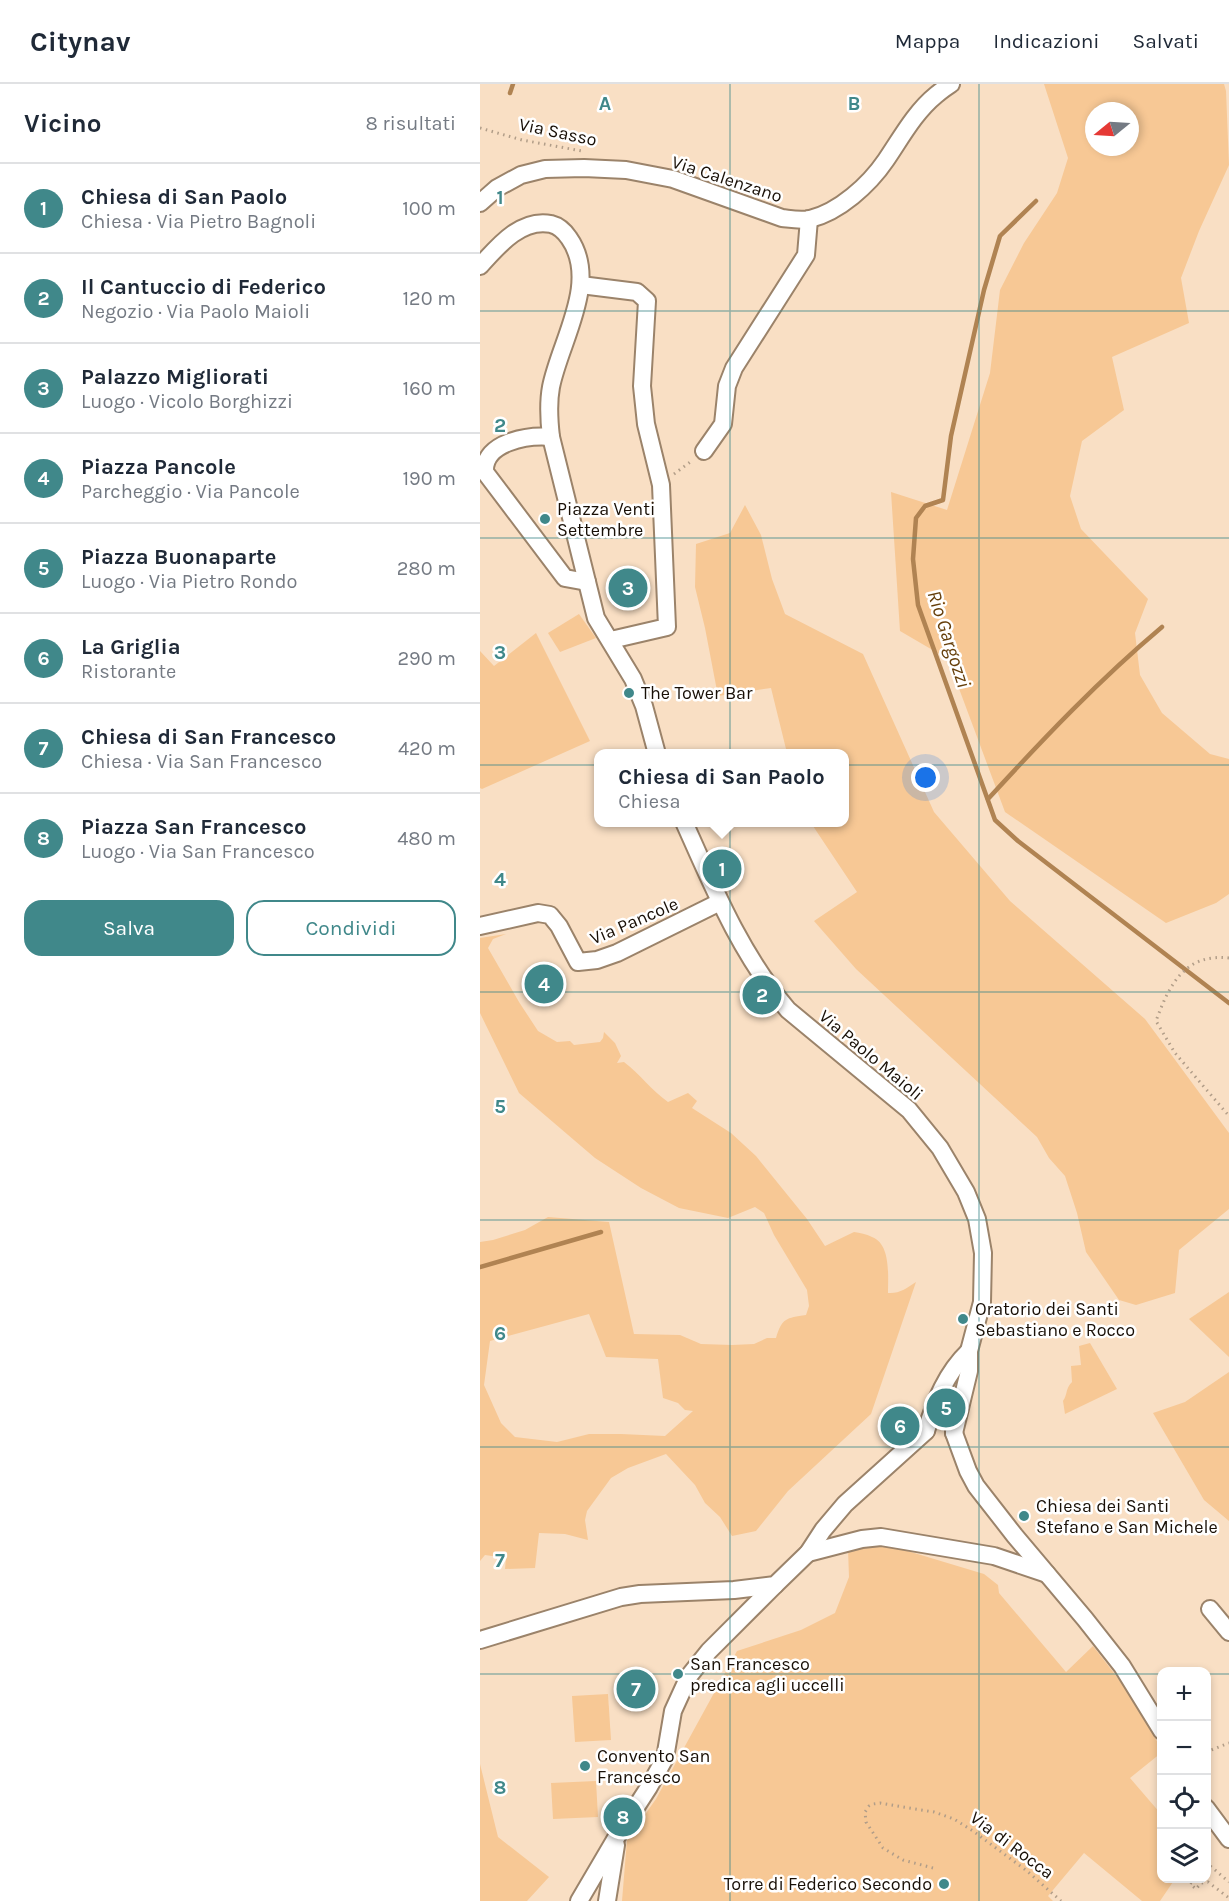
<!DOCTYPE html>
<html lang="it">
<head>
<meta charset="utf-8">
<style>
  :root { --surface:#fff; --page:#f2f2f3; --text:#1f2937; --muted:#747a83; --line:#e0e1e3; --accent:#40888a }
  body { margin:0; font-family:Karla,sans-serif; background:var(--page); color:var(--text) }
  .controls { position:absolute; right:18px; bottom:18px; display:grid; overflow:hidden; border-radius:12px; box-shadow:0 3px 9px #0003 }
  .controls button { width:54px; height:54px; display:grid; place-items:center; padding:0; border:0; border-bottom:2px solid var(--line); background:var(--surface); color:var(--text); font:30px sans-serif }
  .compass { position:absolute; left:605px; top:18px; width:54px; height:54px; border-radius:50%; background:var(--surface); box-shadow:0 3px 9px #0003; rotate:252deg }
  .you { position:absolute; left:446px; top:694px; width:21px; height:21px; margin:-15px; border:4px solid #fff; border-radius:50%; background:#1a73e8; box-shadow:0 0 0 9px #1a73e833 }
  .badge { display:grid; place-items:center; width:39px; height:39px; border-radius:50%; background:var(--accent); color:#fff; font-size:20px; font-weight:700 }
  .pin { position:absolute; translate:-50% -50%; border:3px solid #fff; box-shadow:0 2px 6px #0006 }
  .popup { position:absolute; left:114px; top:665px; width:255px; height:78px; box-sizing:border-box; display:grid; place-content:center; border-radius:12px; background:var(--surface); filter:drop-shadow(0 2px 4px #0005); font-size:20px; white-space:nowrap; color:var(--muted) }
  .popup b { font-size:22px; color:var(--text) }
  .popup::after { content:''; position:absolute; left:50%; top:100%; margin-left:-12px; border:12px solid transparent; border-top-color:var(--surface) }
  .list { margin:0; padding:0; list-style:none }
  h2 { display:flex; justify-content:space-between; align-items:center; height:78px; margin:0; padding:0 24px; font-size:26px }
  h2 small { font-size:20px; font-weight:400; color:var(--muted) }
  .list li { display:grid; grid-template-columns:39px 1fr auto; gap:18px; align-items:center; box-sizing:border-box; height:90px; padding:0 24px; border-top:2px solid var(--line) }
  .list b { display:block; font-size:22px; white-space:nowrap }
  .list p { margin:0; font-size:20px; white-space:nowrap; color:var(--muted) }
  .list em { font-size:20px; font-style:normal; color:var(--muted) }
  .actions { display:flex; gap:12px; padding:18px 24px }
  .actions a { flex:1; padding:14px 0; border:2px solid var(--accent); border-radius:18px; text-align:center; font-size:21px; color:var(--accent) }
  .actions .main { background:var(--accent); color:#fff }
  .icon { flex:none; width:33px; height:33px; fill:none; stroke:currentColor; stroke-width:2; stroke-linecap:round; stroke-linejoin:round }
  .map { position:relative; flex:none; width:749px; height:1817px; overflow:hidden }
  header { display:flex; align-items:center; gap:36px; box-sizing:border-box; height:84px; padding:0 30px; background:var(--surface); border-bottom:2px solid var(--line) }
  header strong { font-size:28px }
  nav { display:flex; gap:33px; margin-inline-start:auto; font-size:21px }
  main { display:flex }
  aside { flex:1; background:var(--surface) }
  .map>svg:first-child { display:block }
  .green { fill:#f7c895; fill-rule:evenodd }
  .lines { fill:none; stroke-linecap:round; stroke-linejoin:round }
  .stream { stroke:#b08352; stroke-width:4.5 }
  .minor-casing { stroke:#9b836a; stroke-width:20 }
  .path { stroke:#b19d88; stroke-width:3; stroke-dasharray:1.5 4.5; stroke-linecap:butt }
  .minor { stroke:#fff; stroke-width:16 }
  .grid { fill:none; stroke:#40888a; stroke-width:1.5; stroke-opacity:0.55 }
  .poi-dot { fill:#40888a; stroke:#fff; stroke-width:2 }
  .labels { text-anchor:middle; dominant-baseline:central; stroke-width:5; stroke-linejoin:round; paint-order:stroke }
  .street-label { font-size:18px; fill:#180f06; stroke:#fff }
  .poi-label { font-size:18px; fill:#180f06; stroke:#fff; text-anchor:start }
  .water-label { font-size:20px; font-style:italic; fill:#663f0a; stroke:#fff }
  .grid-label { font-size:20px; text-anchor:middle; font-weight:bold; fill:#40888a; stroke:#fff; stroke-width:5; stroke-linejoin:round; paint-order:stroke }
</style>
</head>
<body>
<header>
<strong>Citynav</strong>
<nav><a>Mappa</a><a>Indicazioni</a><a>Salvati</a></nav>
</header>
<main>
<aside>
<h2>Vicino<small>8 risultati</small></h2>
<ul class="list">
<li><span class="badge">1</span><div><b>Chiesa di San Paolo</b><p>Chiesa · Via Pietro Bagnoli</p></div><em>100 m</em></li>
<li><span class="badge">2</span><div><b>Il Cantuccio di Federico</b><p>Negozio · Via Paolo Maioli</p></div><em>120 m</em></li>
<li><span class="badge">3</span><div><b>Palazzo Migliorati</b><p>Luogo · Vicolo Borghizzi</p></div><em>160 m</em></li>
<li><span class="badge">4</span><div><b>Piazza Pancole</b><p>Parcheggio · Via Pancole</p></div><em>190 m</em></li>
<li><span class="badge">5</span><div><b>Piazza Buonaparte</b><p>Luogo · Via Pietro Rondo</p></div><em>280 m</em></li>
<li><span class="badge">6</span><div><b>La Griglia</b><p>Ristorante</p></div><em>290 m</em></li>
<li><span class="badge">7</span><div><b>Chiesa di San Francesco</b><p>Chiesa · Via San Francesco</p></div><em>420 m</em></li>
<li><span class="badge">8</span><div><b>Piazza San Francesco</b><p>Luogo · Via San Francesco</p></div><em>480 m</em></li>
</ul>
<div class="actions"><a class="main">Salva</a><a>Condividi</a></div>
</aside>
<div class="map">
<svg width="749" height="1817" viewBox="0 0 749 1817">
  <rect width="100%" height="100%" fill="#f9dfc4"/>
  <g class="green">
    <path d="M564,0H744L746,7L749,81L719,147L701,194L709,239L632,273L644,326L602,357L590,412L601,445L668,515L655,549L660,591L682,629L730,670L749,675V810L736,819L686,839L525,728L468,575L420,547L411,408L467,426L510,289L520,206L544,159L577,109L588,74ZM614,27H650V63H614Z"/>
    <polygon points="265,421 281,451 292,495 305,530 383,570 454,728 530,817 665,935 749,1049 749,1125 699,1166 695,1209 656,1221 639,1216 606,1168 597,1129 585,1092 569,1074 557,1053 376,885 334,837 377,808 331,739 365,738 365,670 307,669 291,604 238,612 225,544 215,503 216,460 250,449"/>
    <polygon points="99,530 116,554 80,568 68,549"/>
    <polygon points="56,549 110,657 2,705 0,704 0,567 14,582"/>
    <path d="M26,850L13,855L8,864L39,918L58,947L77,958L90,957L94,961L120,958L123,954L124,948L135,959L141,972L137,979L144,978C160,990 172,1007 188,1018L208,1009L217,1017L212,1024L251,1049L276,1072L327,1135L345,1162L374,1148C380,1149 386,1150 392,1153C411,1160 408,1192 408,1209C419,1210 427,1204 436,1198L391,1330L308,1407L276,1447L252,1452L240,1433L225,1419L215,1401L186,1370L148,1384L131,1394L107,1427L105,1436L108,1456L85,1450L59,1449L55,1484L25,1485L26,1474L5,1471L0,1477V1158L13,1156L45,1146L68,1133L129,1138L154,1250L200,1251L221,1260L252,1261L274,1260L287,1254H296C302,1234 306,1234 326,1231L329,1222L327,1206L294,1151L284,1129L275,1123L248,1134L199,1124L161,1104L115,1074L39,1009L0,929V854ZM109,1230L126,1273L178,1275L183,1314L198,1319L205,1326L213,1327L185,1352L141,1350H109L77,1358L35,1353L21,1339L4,1301L10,1257Z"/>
    <polygon points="749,1208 749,1273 709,1235"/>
    <path d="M610,1259L637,1305L585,1330L583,1317C588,1310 585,1305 592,1298L591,1282L601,1281L599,1262Z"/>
    <polygon points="749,1288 749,1437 724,1416 673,1329 705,1318"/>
    <polygon points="401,1459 504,1490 518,1501 519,1509 586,1588 613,1562 644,1602 681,1664 681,1669 650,1694 681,1730 682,1794 695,1795 680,1817 662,1817 604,1769 568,1812 573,1817 142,1817 147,1756 176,1715 257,1567 321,1546 355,1529 369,1493 368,1465"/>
    <polygon points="128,1610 131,1656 95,1658 92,1612"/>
    <polygon points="0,1680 18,1753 69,1793 47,1817 0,1817"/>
    <polygon points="116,1697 118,1733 73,1735 71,1699"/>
  </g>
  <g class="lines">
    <g class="stream">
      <polyline points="30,9 33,0"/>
      <polyline points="556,117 520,152 504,206 471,352 463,416 445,422 436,434 433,475 438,521 515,736 538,757 749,919"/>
      <path d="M508,715C563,655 619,596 682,543"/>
      <polyline points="0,1183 121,1148"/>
    </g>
    <g class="minor-casing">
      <g id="minor">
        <path d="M0,119L17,104L41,91L65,85L104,84L146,86L193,95L302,134C311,135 320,137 330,135C359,128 389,101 406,76C421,54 435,28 456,11C461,7 466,3 471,0"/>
        <path d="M0,182C18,162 41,134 71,140C79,142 85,148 89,154C120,198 80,257 71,303C68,319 69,336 71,353L116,534L153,595L164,622L177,670"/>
        <polyline points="101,201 157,208 167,217 162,302 166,340 181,401 187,543 131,556"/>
        <path d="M71,353C48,351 3,358 5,388L85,494L107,498"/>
        <polyline points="224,367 243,340 247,302 254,284 326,171 329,135"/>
        <path d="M204,738C233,803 261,871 308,926L429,1026L460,1064L486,1108L497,1135L503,1169L502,1218L489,1267V1287L474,1349"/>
        <polyline points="0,842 58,829 70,831 79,842 98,878 117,876 137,869 240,818"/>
        <path d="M446,1347C455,1317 466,1289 489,1267"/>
        <polyline points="474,1349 488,1387 496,1402 535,1452 605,1535 642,1582 682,1647"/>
        <polyline points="328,1469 382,1455 401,1453 514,1472 567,1490"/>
        <polyline points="730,1525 749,1548"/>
        <polyline points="0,1556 141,1513 160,1510 254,1506 295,1501 328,1469 343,1446 365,1420 446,1347"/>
        <polyline points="726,1724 749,1755"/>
        <polyline points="99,1817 136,1754 169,1703 185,1674 193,1627 209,1592 229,1567 295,1501"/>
        <polyline points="127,1817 136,1761"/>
      </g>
    </g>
    <g class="path">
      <polyline points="0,44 42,56 102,67"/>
      <polyline points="194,390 213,376"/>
      <path d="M749,874C705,869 689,901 676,937L695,969L749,1032"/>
      <polyline points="726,1668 749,1659"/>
      <polyline points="726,1782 728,1780 749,1798"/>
      <polyline points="453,1784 423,1776 403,1764 386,1738 385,1728 389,1722 393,1720 400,1719 429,1724 454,1728 474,1735 493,1747 547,1787 581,1817"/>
      <polyline points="715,1794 710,1800 716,1805 721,1799 728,1798 749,1814"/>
    </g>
    <use href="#minor" class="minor"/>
  </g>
  <path class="grid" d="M250,0V1817M499,0V1817M0,227H749M0,454H749M0,681H749M0,908H749M0,1136H749M0,1363H749M0,1590H682M726,1590H749"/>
  <g class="poi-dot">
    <circle cx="65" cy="435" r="6"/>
    <circle cx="149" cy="609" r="6"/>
    <circle cx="483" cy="1235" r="6"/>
    <circle cx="544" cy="1432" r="6"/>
    <circle cx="198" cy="1590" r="6"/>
    <circle cx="105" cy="1682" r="6"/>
    <circle cx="464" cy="1800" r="6"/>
  </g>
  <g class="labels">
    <g class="street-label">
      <text transform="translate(78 48) rotate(12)">Via Sasso</text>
      <text transform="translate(247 95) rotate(18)">Via Calenzano</text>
      <text transform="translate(154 837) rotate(-23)">Via Pancole</text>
      <text transform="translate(391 971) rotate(40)">Via Paolo Maioli</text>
      <text transform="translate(532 1761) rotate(37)">Via di Rocca</text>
    </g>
    <g class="poi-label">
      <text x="77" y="425">Piazza Venti<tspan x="77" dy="21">Settembre</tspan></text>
      <text x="161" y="609">The Tower Bar</text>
      <text x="495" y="1225">Oratorio dei Santi<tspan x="495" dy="21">Sebastiano e Rocco</tspan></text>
      <text x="556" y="1422">Chiesa dei Santi<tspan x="556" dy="21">Stefano e San Michele</tspan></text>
      <text x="210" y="1580">San Francesco<tspan x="210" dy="21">predica agli uccelli</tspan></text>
      <text x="117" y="1672">Convento San<tspan x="117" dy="21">Francesco</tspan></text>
      <text x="452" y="1800" text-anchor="end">Torre di Federico Secondo</text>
    </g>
    <g class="water-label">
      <text transform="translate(469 555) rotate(72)">Rio Gargozzi</text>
    </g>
  </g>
  <g class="grid-label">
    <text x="125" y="26">A</text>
    <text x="374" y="26">B</text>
    <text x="20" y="120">1</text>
    <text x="20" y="348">2</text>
    <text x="20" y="575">3</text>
    <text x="20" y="802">4</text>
    <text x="20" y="1029">5</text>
    <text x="20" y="1256">6</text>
    <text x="20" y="1483">7</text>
    <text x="20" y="1710">8</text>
  </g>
</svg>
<div class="controls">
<button>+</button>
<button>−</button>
<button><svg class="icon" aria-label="locate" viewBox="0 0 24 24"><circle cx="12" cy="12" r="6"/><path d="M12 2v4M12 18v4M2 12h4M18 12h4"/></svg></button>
<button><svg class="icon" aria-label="layers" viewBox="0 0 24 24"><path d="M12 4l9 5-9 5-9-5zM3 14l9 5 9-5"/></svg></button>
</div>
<svg class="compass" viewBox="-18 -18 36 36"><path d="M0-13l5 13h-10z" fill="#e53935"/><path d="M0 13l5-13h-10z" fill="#747a83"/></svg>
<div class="you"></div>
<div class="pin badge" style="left:242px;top:785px">1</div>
<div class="popup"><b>Chiesa di San Paolo</b>Chiesa</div>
<div class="pin badge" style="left:282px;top:911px">2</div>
<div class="pin badge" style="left:148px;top:504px">3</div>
<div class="pin badge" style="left:64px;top:900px">4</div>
<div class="pin badge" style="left:466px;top:1324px">5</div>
<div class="pin badge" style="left:420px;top:1342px">6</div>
<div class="pin badge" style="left:156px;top:1605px">7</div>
<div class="pin badge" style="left:143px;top:1733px">8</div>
</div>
</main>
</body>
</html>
